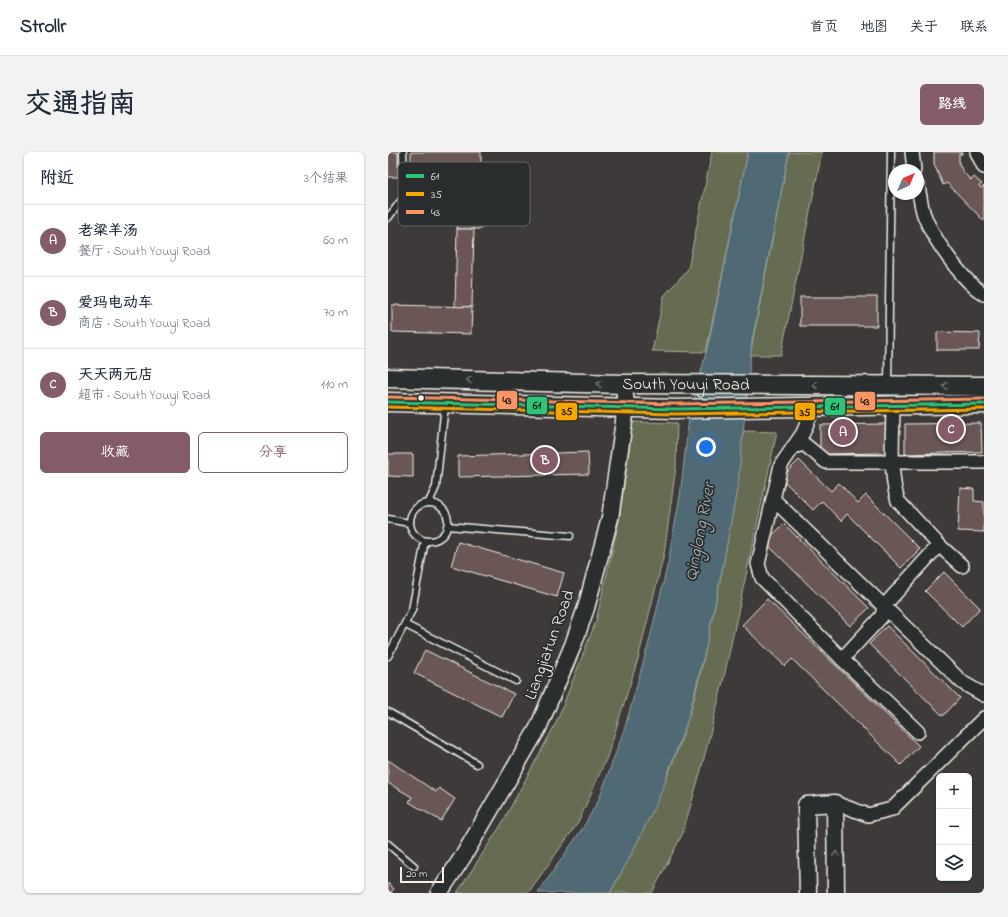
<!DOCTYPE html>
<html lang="zh">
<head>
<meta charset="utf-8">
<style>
  :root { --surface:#fff; --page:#f2f2f3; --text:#1f2937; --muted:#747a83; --line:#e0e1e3; --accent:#845c67 }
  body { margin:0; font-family:"Indie Flower","LXGW WenKai TC",sans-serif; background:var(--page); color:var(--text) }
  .controls { position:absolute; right:12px; bottom:12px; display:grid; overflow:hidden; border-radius:6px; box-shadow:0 1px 3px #0004 }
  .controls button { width:36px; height:36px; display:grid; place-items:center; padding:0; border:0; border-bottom:1px solid var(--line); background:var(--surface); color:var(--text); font:20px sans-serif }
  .compass { position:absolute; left:500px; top:12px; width:36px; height:36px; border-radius:50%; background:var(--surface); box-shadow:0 1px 3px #0004; rotate:44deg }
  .scale { position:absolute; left:12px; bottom:10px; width:44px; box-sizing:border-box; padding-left:4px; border:2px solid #f4f1e8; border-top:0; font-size:11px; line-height:14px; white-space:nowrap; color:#f4f1e8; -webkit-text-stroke:3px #2a2d2e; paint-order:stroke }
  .you { position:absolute; left:318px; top:295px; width:14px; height:14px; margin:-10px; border:3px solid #fff; border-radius:50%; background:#1a73e8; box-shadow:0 0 0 6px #1a73e833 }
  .badge { display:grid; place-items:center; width:26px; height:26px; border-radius:50%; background:var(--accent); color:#fff; font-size:13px; font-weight:700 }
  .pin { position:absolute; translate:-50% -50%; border:2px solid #fff; box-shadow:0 1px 4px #0006 }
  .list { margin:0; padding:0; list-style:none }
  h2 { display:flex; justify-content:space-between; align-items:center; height:52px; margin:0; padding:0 16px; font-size:17px }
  h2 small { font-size:13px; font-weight:400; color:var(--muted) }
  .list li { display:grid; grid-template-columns:26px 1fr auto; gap:12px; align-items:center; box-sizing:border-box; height:72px; padding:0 16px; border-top:1px solid var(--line) }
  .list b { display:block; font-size:15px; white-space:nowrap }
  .list p { margin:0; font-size:13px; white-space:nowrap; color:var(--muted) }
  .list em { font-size:13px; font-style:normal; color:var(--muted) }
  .actions { display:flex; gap:8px; padding:12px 16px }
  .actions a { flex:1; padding:9px 0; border:1px solid var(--accent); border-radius:6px; text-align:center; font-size:14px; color:var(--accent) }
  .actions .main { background:var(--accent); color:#fff }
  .icon { flex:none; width:22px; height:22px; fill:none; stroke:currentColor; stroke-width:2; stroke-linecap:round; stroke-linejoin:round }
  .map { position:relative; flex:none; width:596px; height:741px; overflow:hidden; border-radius:6px }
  header { display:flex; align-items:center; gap:24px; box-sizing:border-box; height:56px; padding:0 20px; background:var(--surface); border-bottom:1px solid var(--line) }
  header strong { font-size:19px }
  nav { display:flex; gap:22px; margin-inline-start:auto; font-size:14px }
  .intro { display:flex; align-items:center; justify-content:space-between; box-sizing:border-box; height:96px; padding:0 24px }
  h1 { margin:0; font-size:28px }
  .button { padding:10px 18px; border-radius:6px; background:var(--accent); color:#fff; font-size:14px; font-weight:700 }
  main { display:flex; gap:24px; padding:0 24px }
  aside { flex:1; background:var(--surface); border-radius:6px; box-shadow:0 1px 3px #0004 }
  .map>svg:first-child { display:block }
  .green { fill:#666c51; stroke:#adae9c }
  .water { fill:#506a75; stroke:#92a0a3 }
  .building { fill:#695754; stroke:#f4f1e8 }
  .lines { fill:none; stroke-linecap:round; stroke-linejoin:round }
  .service-casing { stroke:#f4f1e8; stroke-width:9 }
  .minor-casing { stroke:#f4f1e8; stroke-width:16 }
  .tertiary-casing { stroke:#f4f1e8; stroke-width:19 }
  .secondary-casing { stroke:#f4f1e8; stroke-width:21 }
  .service { stroke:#2a2d2e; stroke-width:6 }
  .minor { stroke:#2a2d2e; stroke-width:13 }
  .tertiary { stroke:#2a2d2e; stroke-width:16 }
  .secondary { stroke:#2a2d2e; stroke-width:18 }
  .bus-1-casing { stroke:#2a2d2e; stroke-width:6 }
  .bus-2-casing { stroke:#2a2d2e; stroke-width:6 }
  .bus-3-casing { stroke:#2a2d2e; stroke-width:6 }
  .bus-1 { stroke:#2dc577; stroke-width:3 }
  .bus-2 { stroke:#f7a600; stroke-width:3 }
  .bus-3 { stroke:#fb9564; stroke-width:3 }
  .oneway { stroke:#71726f }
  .bus-dot { fill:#f4f1e8; stroke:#2a2d2e; stroke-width:1.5 }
  .labels { text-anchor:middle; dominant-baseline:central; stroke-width:3.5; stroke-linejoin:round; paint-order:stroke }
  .street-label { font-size:17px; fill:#f4f1e8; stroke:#2a2d2e }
  .water-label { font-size:18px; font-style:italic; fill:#aab4b4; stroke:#2a2d2e }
  .key { fill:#2a2d2e; stroke:#676866; stroke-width:1 }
  .key-label { font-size:11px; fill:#f4f1e8 }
  .line-badge { stroke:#2a2d2e; stroke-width:1.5 }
  .pale-badge-label { font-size:11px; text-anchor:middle; font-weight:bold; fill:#111 }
</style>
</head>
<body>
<header>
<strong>Strollr</strong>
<nav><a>首页</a><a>地图</a><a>关于</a><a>联系</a></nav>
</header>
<div class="intro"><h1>交通指南</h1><a class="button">路线</a></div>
<main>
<aside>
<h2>附近<small>3个结果</small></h2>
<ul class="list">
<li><span class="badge">A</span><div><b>老梁羊汤</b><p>餐厅 · South Youyi Road</p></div><em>60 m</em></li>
<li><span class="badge">B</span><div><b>爱玛电动车</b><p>商店 · South Youyi Road</p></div><em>70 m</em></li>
<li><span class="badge">C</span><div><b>天天两元店</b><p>超市 · South Youyi Road</p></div><em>110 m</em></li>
</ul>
<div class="actions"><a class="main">收藏</a><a>分享</a></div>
</aside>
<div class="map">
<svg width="596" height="741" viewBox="0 0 596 741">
  <rect width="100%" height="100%" fill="#3d3a39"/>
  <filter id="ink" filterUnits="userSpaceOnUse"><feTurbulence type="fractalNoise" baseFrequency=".025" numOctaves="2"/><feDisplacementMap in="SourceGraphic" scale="8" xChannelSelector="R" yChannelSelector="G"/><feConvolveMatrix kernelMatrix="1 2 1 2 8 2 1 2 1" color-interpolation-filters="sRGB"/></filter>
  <g filter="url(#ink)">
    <g class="green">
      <polygon points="324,0 360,0 318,200 264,199 276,144 300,117"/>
      <polygon points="401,0 434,0 393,203 362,203"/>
      <polygon points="245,270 289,271 288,315 276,402 250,507 219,605 190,671 140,741 69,741 113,673 168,571 208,469 231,369"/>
      <path d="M355,279L389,280L334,534L313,618L294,683L264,741H222C253,686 281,628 300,567C310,535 317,500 324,467C337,405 349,343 355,279Z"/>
    </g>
    <polygon class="water" points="360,0 401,0 364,189 350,332 336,408 319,491 300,567 270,648 242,705 222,741 150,741 196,674 211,647 237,575 261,490 280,411 292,344 301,266 321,189"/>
    <g class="building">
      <rect x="0" y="0" width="10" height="25"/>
      <rect x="23" y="0" width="70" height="28"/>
      <polygon points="546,0 574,0 574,2 571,2 571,12 575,20 583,28 586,25 594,32 591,34 593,36 596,34 596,69 559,31 555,33 546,12"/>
      <polygon points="70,63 94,64 93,77 69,77"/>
      <polygon points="69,77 86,77 84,155 67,155"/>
      <rect x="412" y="145" width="77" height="29"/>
      <polygon points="4,153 84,155 83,182 4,180"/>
      <polygon points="549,180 592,181 591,198 549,198"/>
      <polygon points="593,271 594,300 517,302 517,272"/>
      <polygon points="498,272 499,301 432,302 432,273"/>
      <polygon points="200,300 201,322 70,325 70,304"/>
      <polygon points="0,302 25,302 25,325 0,324"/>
      <polygon points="411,308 443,339 451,331 470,351 478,343 532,397 513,416 459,362 453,369 434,349 425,358 393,326"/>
      <polygon points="572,336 586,337 586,349 596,350 596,380 570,379"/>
      <polygon points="396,372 481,456 462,474 377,390"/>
      <polygon points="70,390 176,421 169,445 63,414"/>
      <polygon points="556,420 592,456 574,475 537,439"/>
      <polygon points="379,447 531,594 513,613 404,507 397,514 354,473"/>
      <polygon points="499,474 572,546 555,564 481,492"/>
      <polygon points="37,498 126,542 114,565 26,521"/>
      <polygon points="0,608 48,640 51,636 67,647 53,669 21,650 24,645 0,631"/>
      <polygon points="0,731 6,737 2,741 0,741"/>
    </g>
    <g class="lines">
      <g class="service-casing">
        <g id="service">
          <polyline points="0,66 16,45 15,0"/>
          <polyline points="500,232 503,0"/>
          <polyline points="41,350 48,335 57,253"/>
          <circle cx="41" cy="370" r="19"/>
          <polyline points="0,367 21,371"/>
          <polyline points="59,374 182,384"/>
          <polyline points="18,473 128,529"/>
          <polyline points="0,504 24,458 37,389"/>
          <polyline points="0,560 89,612"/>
          <polyline points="0,692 26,714"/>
        </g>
      </g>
      <g class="minor-casing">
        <g id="minor">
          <polyline points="524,0 526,18"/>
          <polyline points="589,0 596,15"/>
          <path d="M530,35C532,44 533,54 536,63C544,85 575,130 596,142"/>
          <polyline points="426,254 415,281 393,313 370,412 374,426 454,507 530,580"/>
          <polyline points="405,295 416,292 438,310 595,310"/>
          <polyline points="385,347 575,531 596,543"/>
          <polyline points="551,393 574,414"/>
          <path d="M454,507L494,464L496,454L551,393L510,349C501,322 505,283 505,253"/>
          <polyline points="447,651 480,663 504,657 596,566"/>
        </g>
      </g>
      <g class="tertiary-casing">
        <g id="tertiary">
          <polyline points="51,741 76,703 150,576 185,493 198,456 222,366 238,255 236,232"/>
          <polyline points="420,741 418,653 447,651 448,741"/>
        </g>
      </g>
      <g class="secondary-casing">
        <g id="secondary">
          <path id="s1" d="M0,226L236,232L596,234"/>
          <polyline points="0,250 287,257 596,252"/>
        </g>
      </g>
      <use href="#service" class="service"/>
      <use href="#minor" class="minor"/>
      <use href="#tertiary" class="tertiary"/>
      <use href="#secondary" class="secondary"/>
      <g class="bus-1-casing">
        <polyline id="bus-1" points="0,250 287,257 596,252"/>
      </g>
      <g class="bus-2-casing">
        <polyline id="bus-2" points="0,255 287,262 596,257"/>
      </g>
      <g class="bus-3-casing">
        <polyline id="bus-3" points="0,245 287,252 596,247"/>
      </g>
      <use href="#bus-1" class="bus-1"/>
      <use href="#bus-2" class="bus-2"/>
      <use href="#bus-3" class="bus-3"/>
    </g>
    <defs><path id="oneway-chevron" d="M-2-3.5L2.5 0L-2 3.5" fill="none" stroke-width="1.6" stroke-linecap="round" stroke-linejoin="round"/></defs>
    <g class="oneway">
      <use href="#oneway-chevron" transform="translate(81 228) rotate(-178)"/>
      <use href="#oneway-chevron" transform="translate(211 232) rotate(-178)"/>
      <use href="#oneway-chevron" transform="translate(427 233) rotate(-180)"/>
      <use href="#oneway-chevron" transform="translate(557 234) rotate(-180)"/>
      <use href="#oneway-chevron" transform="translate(448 702) rotate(-91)"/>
    </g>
  </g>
  <circle class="bus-dot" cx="33" cy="246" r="3.5"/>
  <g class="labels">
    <g class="street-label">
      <text stroke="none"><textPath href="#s1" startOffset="298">South Youyi Road</textPath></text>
      <text transform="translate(162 493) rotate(-70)">Liangjiatun Road</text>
    </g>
    <g class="water-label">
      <text transform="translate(313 380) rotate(-79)">Qinglong River</text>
    </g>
  </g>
  <rect x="10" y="10" width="132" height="64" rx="6" class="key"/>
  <rect x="18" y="22" width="18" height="4" fill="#2dc577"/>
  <rect x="18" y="40" width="18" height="4" fill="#f7a600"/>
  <rect x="18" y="58" width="18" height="4" fill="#fb9564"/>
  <g class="key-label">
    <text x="43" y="28">61</text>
    <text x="43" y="46">35</text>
    <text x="43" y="64">43</text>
  </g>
  <g class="line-badge">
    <rect x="108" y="238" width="22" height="20" rx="4" fill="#fb9564"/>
    <rect x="466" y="239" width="22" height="20" rx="4" fill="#fb9564"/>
    <rect x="138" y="244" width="22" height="19" rx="4" fill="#2dc577"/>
    <rect x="436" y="245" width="22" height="19" rx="4" fill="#2dc577"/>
    <rect x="167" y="250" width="23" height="19" rx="4" fill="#f7a600"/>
    <rect x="406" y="250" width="22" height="19" rx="4" fill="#f7a600"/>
  </g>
  <g class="pale-badge-label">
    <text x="119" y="252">43</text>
    <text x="477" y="253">43</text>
    <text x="149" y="257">61</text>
    <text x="447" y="258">61</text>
    <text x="179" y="263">35</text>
    <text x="417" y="264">35</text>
  </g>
</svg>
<div class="controls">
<button>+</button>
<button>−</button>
<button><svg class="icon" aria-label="layers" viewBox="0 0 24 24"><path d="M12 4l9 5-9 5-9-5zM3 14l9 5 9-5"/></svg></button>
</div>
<svg class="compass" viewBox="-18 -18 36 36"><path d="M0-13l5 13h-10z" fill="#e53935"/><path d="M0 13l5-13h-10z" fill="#747a83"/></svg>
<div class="scale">20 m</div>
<div class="you"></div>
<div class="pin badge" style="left:455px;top:280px">A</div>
<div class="pin badge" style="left:157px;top:308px">B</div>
<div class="pin badge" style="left:563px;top:277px">C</div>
</div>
</main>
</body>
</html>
